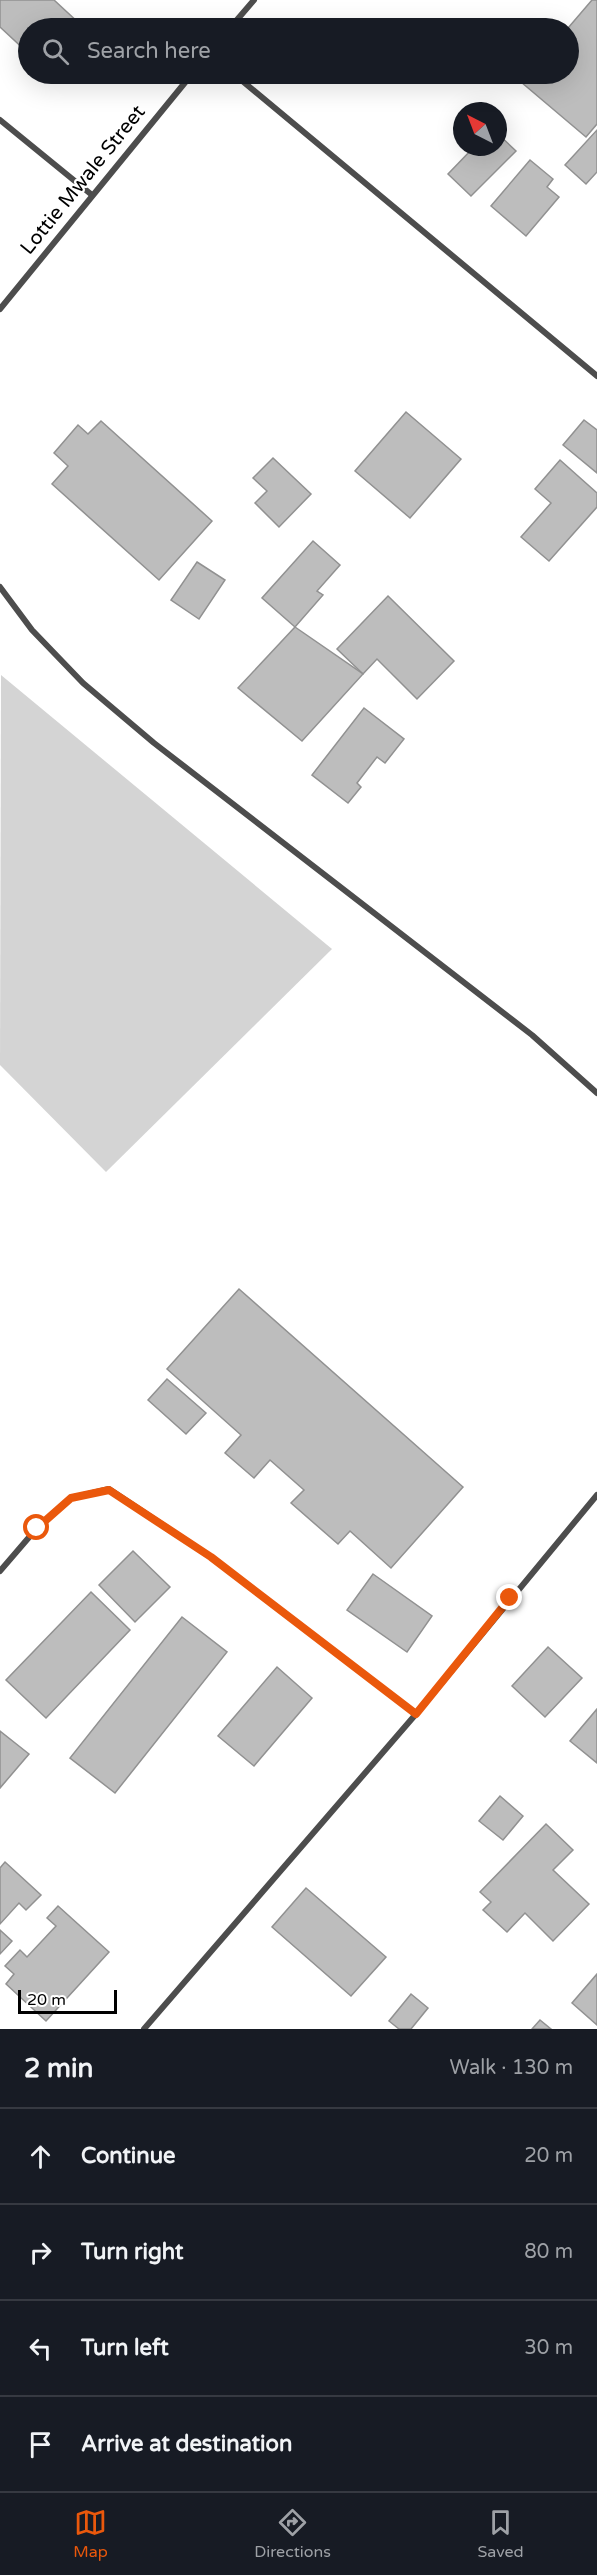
<!DOCTYPE html>
<html lang="en">
<head>
<meta charset="utf-8">
<style>
  :root { --surface:#171b24; --page:#20242c; --text:#f1f3f6; --muted:#9ea1a6; --line:#363941; --accent:#ea580c }
  body { margin:0; font-family:"Varela Round",sans-serif; background:var(--page); color:var(--text) }
  .compass { position:absolute; left:453px; top:102px; width:54px; height:54px; border-radius:50%; background:var(--surface); box-shadow:0 6px 24px #0002; rotate:318deg }
  .scale { position:absolute; left:18px; bottom:15px; width:99px; box-sizing:border-box; padding-left:6px; border:3px solid #000; border-top:0; font-size:16px; line-height:21px; white-space:nowrap; color:#000; -webkit-text-stroke:4px #fff; paint-order:stroke }
  .stop { position:absolute; width:18px; height:18px; margin:-14px; border:4px solid #ea580c; border-radius:50%; background:#fff }
  .stop.end { background:#ea580c; border-color:#fff; box-shadow:0 2px 6px #0008 }
  .list { margin:0; padding:0; list-style:none }
  h2 { display:flex; justify-content:space-between; align-items:center; height:78px; margin:0; padding:0 24px; font-size:26px }
  h2 small { font-size:20px; font-weight:400; color:var(--muted) }
  .list li { display:grid; grid-template-columns:39px 1fr auto; gap:18px; align-items:center; box-sizing:border-box; height:96px; padding:0 24px; border-top:2px solid var(--line) }
  .list b { display:block; font-size:22px; white-space:nowrap }
  .list em { font-size:20px; font-style:normal; color:var(--muted) }
  .icon { flex:none; width:33px; height:33px; fill:none; stroke:currentColor; stroke-width:2; stroke-linecap:round; stroke-linejoin:round }
  .map { position:relative; flex:none; width:597px; height:2029px; overflow:hidden }
  .search { position:absolute; background:var(--surface); box-shadow:0 6px 24px #0002; left:18px; right:18px; top:18px; height:66px; display:flex; align-items:center; gap:15px; box-sizing:border-box; padding:0 21px; border-radius:33px; color:var(--muted); font-size:22px }
  .sheet { height:462px; background:var(--surface) }
  nav { display:flex; justify-content:space-around; align-items:center; box-sizing:border-box; height:84px; border-top:2px solid var(--line); background:var(--surface); font-size:16px; color:var(--muted) }
  nav a { display:grid; justify-items:center; gap:3px }
  nav .on { color:var(--accent) }
  .map>svg:first-child { display:block }
  .green { fill:#d4d4d4 }
  .building { fill:#bdbdbd; stroke:#919191; stroke-width:1.5 }
  .lines { fill:none; stroke-linecap:round; stroke-linejoin:round }
  .street { stroke:#4d4d4d; stroke-width:6 }
  .route { stroke:#ea580c; stroke-width:8 }
  .labels { text-anchor:middle; dominant-baseline:central; stroke-width:4.5; stroke-linejoin:round; paint-order:stroke }
  .street-label { font-size:20px; fill:#000; stroke:#fff }
</style>
</head>
<body>
<div class="map">
<svg width="597" height="2029" viewBox="0 0 597 2029">
  <rect width="100%" height="100%" fill="#fff"/>
  <polygon class="green" points="1,675 332,949 106,1172 0,1065"/>
  <g class="building">
    <polygon points="0,0 54,0 81,25 78,28 28,28 28,53 0,27"/>
    <polygon points="592,0 597,0 597,124 586,137 521,82 529,74 568,74 568,28"/>
    <polygon points="597,130 597,172 586,184 565,165"/>
    <polygon points="498,134 516,151 471,196 448,174 474,147 498,147"/>
    <polygon points="530,160 553,179 547,187 559,197 526,236 491,206"/>
    <polygon points="406,412 461,459 410,518 355,471"/>
    <polygon points="584,420 597,430 597,473 563,445"/>
    <polygon points="101,421 212,521 159,580 52,484 68,466 54,453 78,425 88,434"/>
    <polygon points="273,458 311,494 279,527 255,503 267,491 253,478"/>
    <polygon points="560,460 597,493 597,507 549,561 521,537 551,503 535,489"/>
    <polygon points="313,541 340,565 317,591 323,595 295,627 262,598"/>
    <polygon points="197,562 225,580 199,619 171,600"/>
    <polygon points="388,596 454,661 417,699 377,659 363,674 337,649"/>
    <polygon points="295,627 363,674 302,741 238,688"/>
    <polygon points="364,708 404,739 385,763 377,757 357,783 361,787 348,803 312,775"/>
    <polygon points="239,1289 463,1487 391,1568 350,1531 338,1544 291,1503 304,1490 270,1460 254,1478 225,1453 241,1435 167,1369"/>
    <polygon points="167,1379 206,1413 186,1434 148,1400"/>
    <polygon points="133,1551 170,1587 135,1622 99,1585"/>
    <polygon points="373,1574 432,1616 407,1652 347,1610"/>
    <polygon points="91,1592 130,1630 46,1718 6,1680"/>
    <polygon points="182,1617 227,1652 115,1793 70,1758"/>
    <polygon points="548,1647 582,1678 545,1717 512,1686"/>
    <polygon points="277,1667 312,1698 254,1766 218,1736"/>
    <polygon points="597,1709 597,1763 570,1741"/>
    <polygon points="0,1731 29,1754 0,1788"/>
    <polygon points="500,1796 523,1816 503,1840 479,1821"/>
    <polygon points="546,1824 573,1850 553,1870 589,1904 553,1941 525,1913 507,1932 483,1910 491,1902 480,1892"/>
    <polygon points="5,1862 41,1895 26,1910 19,1903 0,1924 0,1868"/>
    <polygon points="306,1888 386,1957 351,1996 272,1927"/>
    <polygon points="58,1906 109,1952 46,2021 6,1984 14,1974 5,1966 20,1950 27,1957 56,1926 47,1918"/>
    <polygon points="0,1930 12,1941 0,1954"/>
    <polygon points="597,1974 597,2025 572,2003"/>
    <polygon points="411,1994 428,2008 411,2029 399,2029 389,2021"/>
    <polygon points="540,2020 551,2029 532,2029"/>
  </g>
  <g class="lines">
    <g class="street">
      <polyline points="230,28 254,0"/>
      <polyline points="234,74 597,376"/>
      <polyline points="0,120 92,195"/>
      <polyline points="0,309 192,74"/>
      <polyline points="0,587 32,630 83,683 154,743 532,1035 597,1093"/>
      <polyline points="0,1571 37,1528 71,1498 109,1489 211,1557 416,1714"/>
      <polyline points="144,2029 416,1714 597,1495"/>
    </g>
  </g>
  <g class="lines">
    <polyline class="route" points="37,1528 71,1498 109,1490 211,1557 416,1714 510,1598"/>
  </g>
  <g class="labels">
    <g class="street-label">
      <text transform="translate(83 180) rotate(-51)">Lottie Mwale Street</text>
    </g>
  </g>
</svg>
<svg class="compass" viewBox="-18 -18 36 36"><path d="M0-13l5 13h-10z" fill="#e53935"/><path d="M0 13l5-13h-10z" fill="#9ea1a6"/></svg>
<div class="scale">20 m</div>
<div class="stop" style="left:37px;top:1528px"></div>
<div class="stop end" style="left:510px;top:1598px"></div>
<div class="search"><svg class="icon" aria-label="search" viewBox="0 0 24 24"><circle cx="10" cy="10" r="6"/><path d="M15 15l6 6"/></svg>Search here</div>
</div>
<section class="sheet">
<h2>2 min<small>Walk · 130 m</small></h2>
<ul class="list">
<li><svg class="icon" aria-label="ahead" viewBox="0 0 24 24"><path d="M12 20V5M6 11l6-6 6 6"/></svg><div><b>Continue</b></div><em>20 m</em></li>
<li><svg class="icon" aria-label="right" viewBox="0 0 24 24"><path d="M7 20v-9h11M14 6l5 5-5 5"/></svg><div><b>Turn right</b></div><em>80 m</em></li>
<li><svg class="icon" aria-label="left" viewBox="0 0 24 24"><path d="M17 20v-9H6M10 6l-5 5 5 5"/></svg><div><b>Turn left</b></div><em>30 m</em></li>
<li><svg class="icon" aria-label="arrive" viewBox="0 0 24 24"><path d="M6 21V4h12l-3 4 3 4H6"/></svg><div><b>Arrive at destination</b></div></li>
</ul>
</section>
<nav>
<a class="on"><svg class="icon" aria-label="map" viewBox="0 0 24 24"><path d="M3 6l6-2 6 2 6-2v14l-6 2-6-2-6 2zM9 4v14M15 6v14"/></svg>Map</a>
<a><svg class="icon" aria-label="directions" viewBox="0 0 24 24"><path d="M12 3l9 9-9 9-9-9zM9 14v-3h6M13 9l2 2-2 2"/></svg>Directions</a>
<a><svg class="icon" aria-label="saved" viewBox="0 0 24 24"><path d="M7 4h10v16l-5-4-5 4z"/></svg>Saved</a>
</nav>
</body>
</html>
